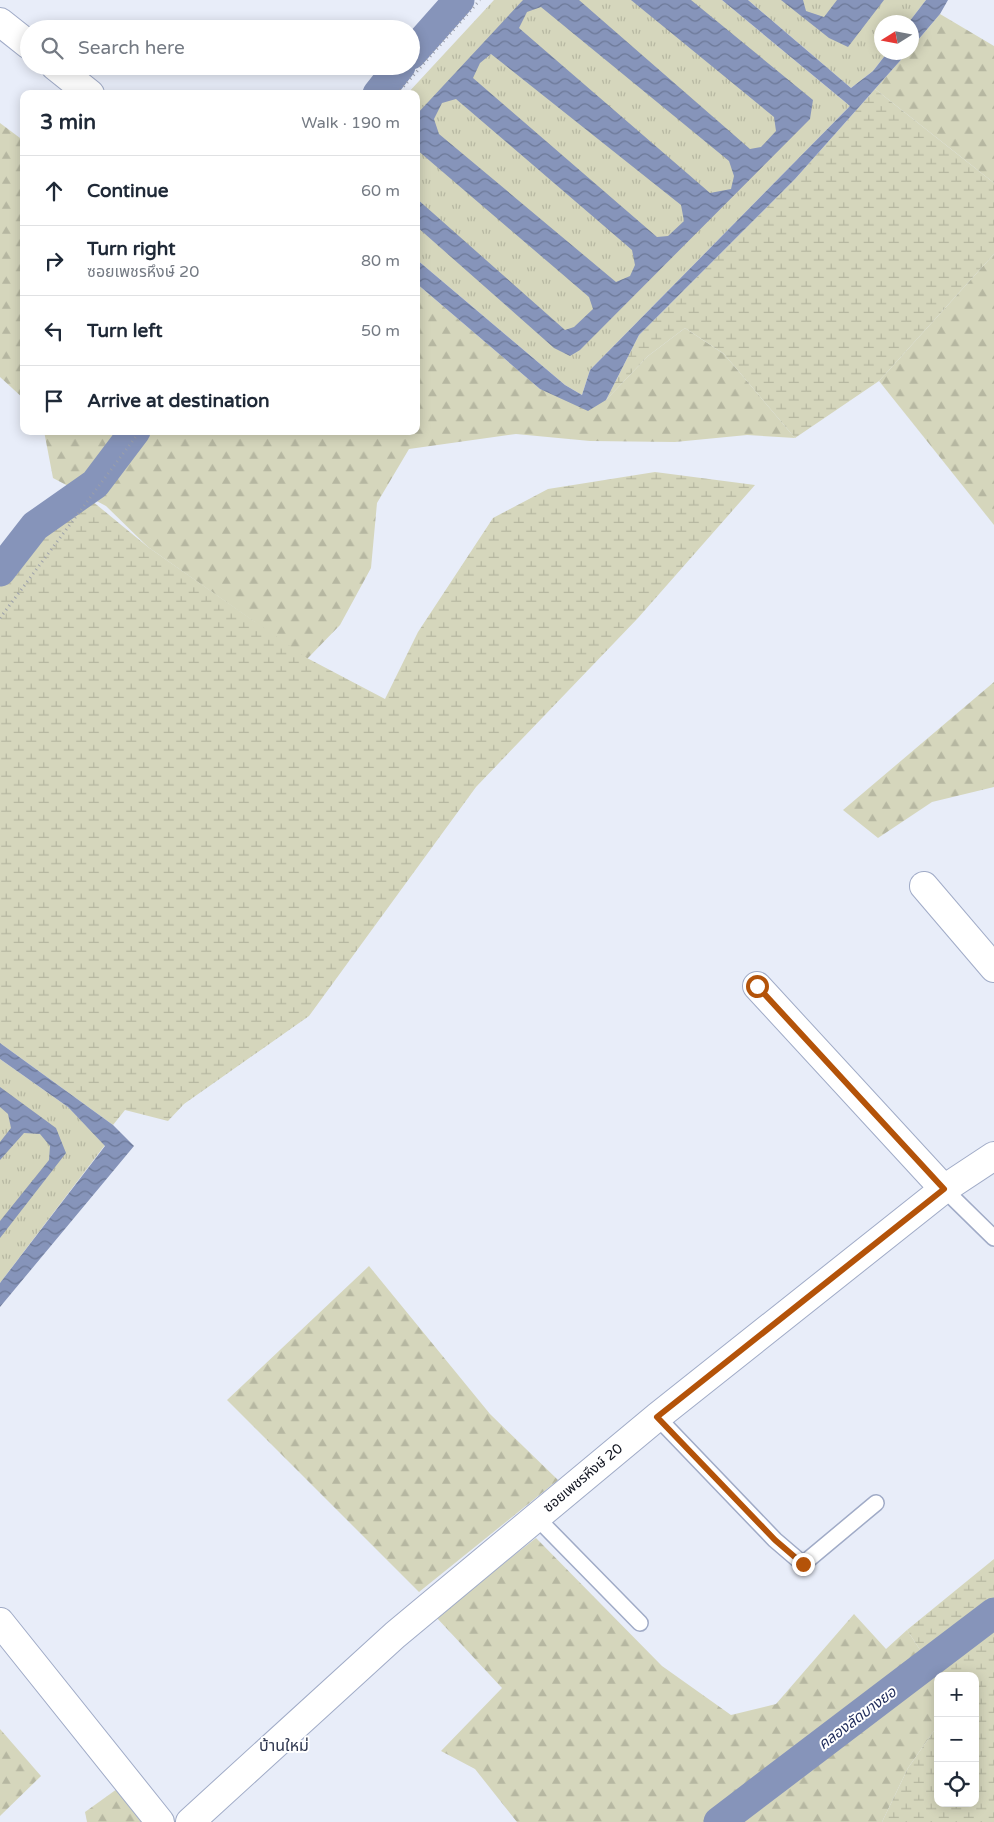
<!DOCTYPE html>
<html lang="en">
<head>
<meta charset="utf-8">
<style>
  :root { --surface:#fff; --page:#f2f2f3; --text:#1f2937; --muted:#747a83; --line:#e0e1e3 }
  body { margin:0; font-family:"Varela Round","Noto Sans Thai",sans-serif; background:var(--page); color:var(--text) }
  .controls { position:absolute; right:15px; bottom:15px; display:grid; overflow:hidden; border-radius:10px; box-shadow:0 2px 12px #0003 }
  .controls button { width:45px; height:45px; display:grid; place-items:center; padding:0; border:0; border-bottom:1px solid var(--line); background:var(--surface); color:var(--text); font:25px sans-serif }
  .compass { position:absolute; left:874px; top:15px; width:45px; height:45px; border-radius:50%; background:var(--surface); box-shadow:0 2px 12px #0003; rotate:259deg }
  .stop { position:absolute; width:15px; height:15px; margin:-11px; border:4px solid #b45309; border-radius:50%; background:#fff }
  .stop.end { background:#b45309; border-color:#fff; box-shadow:0 1px 5px #0008 }
  .list { margin:0; padding:0; list-style:none }
  h2 { display:flex; justify-content:space-between; align-items:center; height:65px; margin:0; padding:0 20px; font-size:21px }
  h2 small { font-size:16px; font-weight:400; color:var(--muted) }
  .list li { display:grid; grid-template-columns:32px 1fr auto; gap:15px; align-items:center; box-sizing:border-box; height:70px; padding:0 20px; border-top:1px solid var(--line) }
  .list b { display:block; font-size:19px; white-space:nowrap }
  .list p { margin:0; font-size:16px; white-space:nowrap; color:var(--muted) }
  .list em { font-size:16px; font-style:normal; color:var(--muted) }
  .icon { flex:none; width:28px; height:28px; fill:none; stroke:currentColor; stroke-width:2; stroke-linecap:round; stroke-linejoin:round }
  .map { position:relative; flex:none; width:994px; height:1822px; overflow:hidden }
  .search { position:absolute; background:var(--surface); box-shadow:0 2px 12px #0003; left:20px; top:20px; width:400px; height:55px; display:flex; align-items:center; gap:12px; box-sizing:border-box; padding:0 18px; border-radius:28px; color:var(--muted); font-size:19px }
  .panel { position:absolute; background:var(--surface); box-shadow:0 2px 12px #0003; left:20px; top:90px; width:400px; height:345px; border-radius:10px }
  .map>svg:first-child { display:block }
  .grass { fill:url(#grass-tufts) }
  .forest { fill:url(#forest-firs) }
  .wetland { fill:url(#wetland-marsh) }
  .water { fill:url(#water-waves); fill-rule:evenodd }
  .lines { fill:none; stroke-linecap:round; stroke-linejoin:round }
  .canal { stroke:#8694ba; stroke-width:31 }
  .service-casing { stroke:#a0abc7; stroke-width:18 }
  .minor-casing { stroke:#a0abc7; stroke-width:30 }
  .path { stroke:#9b9faa; stroke-width:3; stroke-dasharray:1 4; stroke-linecap:butt }
  .service { stroke:#fff; stroke-width:15 }
  .minor { stroke:#fff; stroke-width:28 }
  .route { stroke:#b45309; stroke-width:6 }
  .labels { text-anchor:middle; dominant-baseline:central; stroke-width:4; stroke-linejoin:round; paint-order:stroke }
  .street-label { font-size:14px; fill:#11141f; stroke:#fff }
  .water-label { font-size:15px; font-style:italic; fill:#1d2a5a; stroke:#fff }
  .quarter-label { font-size:16px; fill:#2e364e; stroke:#fff }
</style>
</head>
<body>
<div class="map">
<svg width="994" height="1822" viewBox="0 0 994 1822">
  <defs>
    <pattern id="grass-tufts" width="24" height="20" patternUnits="userSpaceOnUse" patternTransform="scale(1.25)"><rect width="24" height="20" fill="#d5d6bc"/><path d="M3 7l-1-3M5 7V3M7 7l1-3M15 17l-1-3M17 17v-4M19 17l1-3" fill="none" stroke="#b6b7a1"/></pattern>
    <pattern id="forest-firs" width="22" height="20" patternUnits="userSpaceOnUse" patternTransform="scale(1.25)"><rect width="22" height="20" fill="#d5d6bc"/><path d="M5 1l3.5 6h-7zM16 11l3.5 6h-7z" fill="#b6b7a1"/></pattern>
    <pattern id="wetland-marsh" width="20" height="14" patternUnits="userSpaceOnUse" patternTransform="scale(1.25)"><rect width="20" height="14" fill="#d5d6bc"/><path d="M1 5h8M5 5V1M11 12h8M15 12V8" fill="none" stroke="#b6b7a1"/></pattern>
    <pattern id="water-waves" width="16" height="10" patternUnits="userSpaceOnUse" patternTransform="scale(1.25)"><rect width="16" height="10" fill="#8694ba"/><path d="M0 5q4-4 8 0t8 0" fill="none" stroke="#6c7897"/></pattern>
  </defs>
  <rect width="100%" height="100%" fill="#e8edf9"/>
  <g class="grass">
    <polygon points="494,0 722,0 850,106 590,370 582,395 565,385 416,259 416,94 407,94"/>
    <polygon points="748,0 926,0 909,22 882,22 882,52 887,53 873,71 851,88"/>
    <polygon points="0,1059 68,1107 105,1145 0,1283"/>
  </g>
  <g class="forest">
    <polygon points="940,14 994,46 994,183 875,89 907,53 912,52 912,47"/>
    <polygon points="0,123 24,141 24,399 0,377"/>
    <polygon points="994,254 994,525 879,381"/>
    <polygon points="416,283 540,389 606,400 648,356 685,328 724,354 795,438 747,435 675,442 590,441 516,434 409,449 377,503 371,568 340,625 307,659 148,547 106,506 53,478 44,431 416,431"/>
    <polygon points="994,682 994,787 932,802 878,838 843,810"/>
    <polygon points="369,1266 490,1414 558,1480 419,1592 227,1400"/>
    <polygon points="536,1538 662,1666 731,1715 776,1704 854,1614 886,1649 907,1630 938,1677 938,1725 908,1768 882,1822 517,1822 475,1769 441,1751 502,1688 436,1617"/>
    <polygon points="0,1729 41,1776 0,1816"/>
    <polygon points="117,1789 145,1822 87,1822 85,1812"/>
  </g>
  <g class="wetland">
    <polygon points="875,89 994,183 994,254 879,381 795,438 724,354 685,328 648,356 606,400 639,335 795,179"/>
    <polygon points="655,472 755,485 638,618 476,787 309,1016 184,1104 168,1121 125,1110 113,1125 0,1043 0,586 40,533 86,496 148,547 307,658 385,699 418,632 493,518 548,489"/>
    <polygon points="994,1559 994,1822 882,1822 908,1768 938,1725 938,1803 975,1803 975,1676 938,1677 907,1630"/>
  </g>
  <g class="water">
    <path d="M523,0H579L750,149L761,147L776,131L774,117L631,0H691L813,100L810,119L580,350L570,356L554,348L416,226V198L565,330L574,327L593,309L589,297L416,149V115ZM541,7L729,161L734,176L731,189L710,193L519,28L527,12ZM491,54L681,205L684,221L668,236L657,237L473,78L480,63ZM456,99L632,250L635,265L630,276L616,282L439,134L434,119L442,103Z"/>
    <polygon points="722,0 748,0 851,88 873,71 887,53 907,53 795,179 639,335 606,400 588,411 540,389 416,283 416,259 565,385 582,395 590,370 850,106"/>
    <polygon points="781,0 803,0 806,11 824,17 837,0 884,0 848,47 829,38"/>
    <polygon points="926,0 948,0 940,14 912,47 912,22 909,22"/>
    <polygon points="0,1043 113,1125 134,1146 0,1307 0,1283 105,1146 68,1107 0,1059"/>
    <polygon points="0,1087 56,1128 66,1153 0,1238 0,1221 49,1160 50,1146 40,1134 24,1133 0,1160 0,1142 11,1128 8,1114 0,1107"/>
  </g>
  <g class="lines">
    <g class="canal">
      <polyline points="411,54 459,0"/>
      <polyline points="378,94 400,66"/>
      <polyline points="0,571 35,526 95,484 135,431"/>
      <polyline points="719,1822 994,1613"/>
    </g>
    <g class="service-casing">
      <g id="service">
        <polyline points="944,1189 994,1238"/>
        <polyline points="657,1417 775,1540 803,1564 876,1503"/>
        <polyline points="536,1517 640,1623"/>
      </g>
    </g>
    <g class="minor-casing">
      <g id="minor">
        <polyline points="0,22 29,45"/>
        <polyline points="55,66 90,94"/>
        <polyline points="924,886 994,968"/>
        <polyline points="757,986 944,1189"/>
        <polyline points="0,1622 160,1822"/>
        <polyline points="190,1822 395,1635 657,1417 944,1189 994,1156"/>
      </g>
    </g>
    <g class="path">
      <polyline points="397,94 480,0"/>
      <polyline points="0,618 140,431"/>
    </g>
    <use href="#service" class="service"/>
    <use href="#minor" class="minor"/>
  </g>
  <g class="lines">
    <polyline class="route" points="757,986 944,1189 657,1417 775,1540 803,1564"/>
  </g>
  <g class="labels">
    <g class="street-label">
      <text transform="translate(583 1478) rotate(-40)">ซอยเพชรหึงษ์ 20</text>
    </g>
    <g class="water-label">
      <text transform="translate(857 1718) rotate(-37)">คลองลัดบางยอ</text>
    </g>
    <g class="quarter-label">
      <text x="284" y="1746">บ้านใหม่</text>
    </g>
  </g>
</svg>
<div class="controls">
<button>+</button>
<button>−</button>
<button><svg class="icon" aria-label="locate" viewBox="0 0 24 24"><circle cx="12" cy="12" r="6"/><path d="M12 2v4M12 18v4M2 12h4M18 12h4"/></svg></button>
</div>
<svg class="compass" viewBox="-18 -18 36 36"><path d="M0-13l5 13h-10z" fill="#e53935"/><path d="M0 13l5-13h-10z" fill="#747a83"/></svg>
<div class="stop" style="left:757px;top:986px"></div>
<div class="stop end" style="left:803px;top:1564px"></div>
<div class="search"><svg class="icon" aria-label="search" viewBox="0 0 24 24"><circle cx="10" cy="10" r="6"/><path d="M15 15l6 6"/></svg>Search here</div>
<section class="panel">
<h2>3 min<small>Walk · 190 m</small></h2>
<ul class="list">
<li><svg class="icon" aria-label="ahead" viewBox="0 0 24 24"><path d="M12 20V5M6 11l6-6 6 6"/></svg><div><b>Continue</b></div><em>60 m</em></li>
<li><svg class="icon" aria-label="right" viewBox="0 0 24 24"><path d="M7 20v-9h11M14 6l5 5-5 5"/></svg><div><b>Turn right</b><p>ซอยเพชรหึงษ์ 20</p></div><em>80 m</em></li>
<li><svg class="icon" aria-label="left" viewBox="0 0 24 24"><path d="M17 20v-9H6M10 6l-5 5 5 5"/></svg><div><b>Turn left</b></div><em>50 m</em></li>
<li><svg class="icon" aria-label="arrive" viewBox="0 0 24 24"><path d="M6 21V4h12l-3 4 3 4H6"/></svg><div><b>Arrive at destination</b></div></li>
</ul>
</section>
</div>
</body>
</html>
